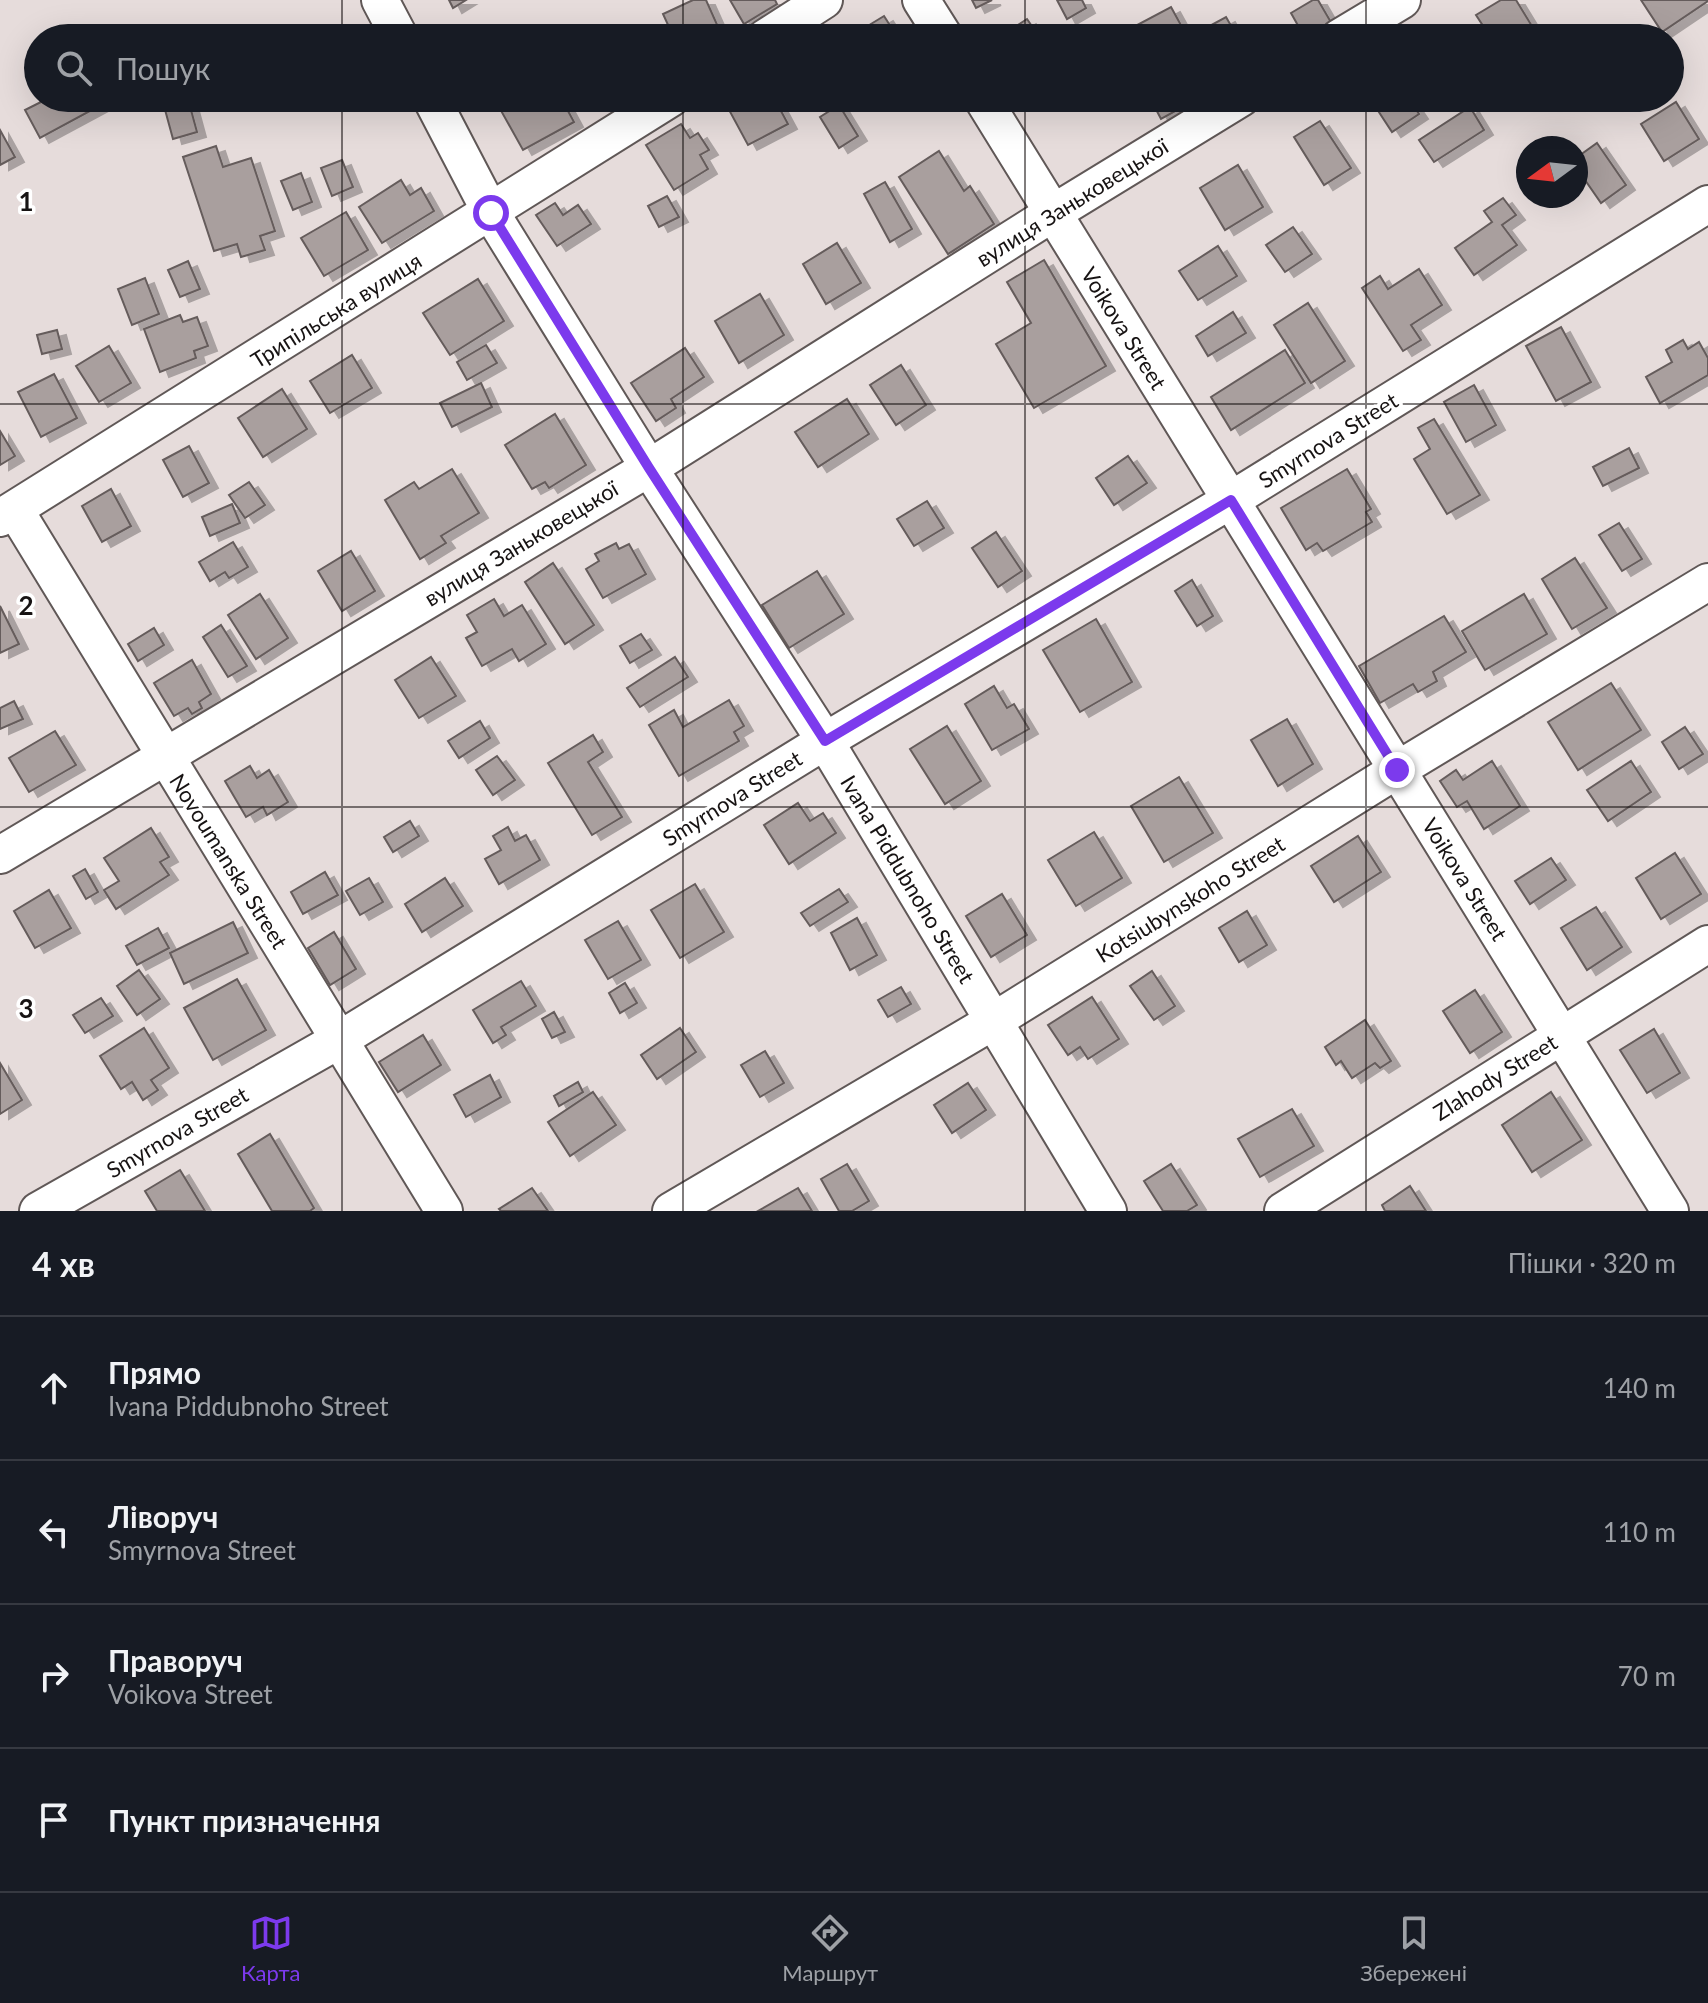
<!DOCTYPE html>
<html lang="uk">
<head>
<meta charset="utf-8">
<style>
  :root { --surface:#171b24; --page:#242831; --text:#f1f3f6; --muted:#9ea1a6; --line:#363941; --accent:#7c3aed }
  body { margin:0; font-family:Lato,sans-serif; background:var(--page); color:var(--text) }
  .compass { position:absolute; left:1516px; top:136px; width:72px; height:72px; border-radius:50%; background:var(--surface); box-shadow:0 8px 32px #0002; rotate:255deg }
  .stop { position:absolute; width:24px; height:24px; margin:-18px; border:6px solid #7c3aed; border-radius:50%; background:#fff }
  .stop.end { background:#7c3aed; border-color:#fff; box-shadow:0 2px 8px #0008 }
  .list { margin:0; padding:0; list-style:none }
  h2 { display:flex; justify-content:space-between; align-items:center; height:104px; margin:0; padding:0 32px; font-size:34px }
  h2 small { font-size:26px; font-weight:400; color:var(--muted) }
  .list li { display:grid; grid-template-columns:52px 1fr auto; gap:24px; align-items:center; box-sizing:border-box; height:144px; padding:0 32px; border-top:2px solid var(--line) }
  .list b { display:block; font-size:30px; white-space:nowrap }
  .list p { margin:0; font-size:26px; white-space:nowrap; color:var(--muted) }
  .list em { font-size:26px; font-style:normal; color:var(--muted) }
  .icon { flex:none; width:44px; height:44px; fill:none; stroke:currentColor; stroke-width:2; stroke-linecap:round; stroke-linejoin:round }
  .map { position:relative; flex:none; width:1708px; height:1211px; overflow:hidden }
  .search { position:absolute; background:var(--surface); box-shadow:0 8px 32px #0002; left:24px; right:24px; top:24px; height:88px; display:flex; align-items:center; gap:20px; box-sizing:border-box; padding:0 28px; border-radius:44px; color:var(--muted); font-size:30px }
  .sheet { height:680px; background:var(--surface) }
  nav { display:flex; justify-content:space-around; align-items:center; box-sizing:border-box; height:112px; border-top:2px solid var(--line); background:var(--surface); font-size:22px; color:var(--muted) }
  nav a { display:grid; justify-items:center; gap:4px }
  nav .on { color:var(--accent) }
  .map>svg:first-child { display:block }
  .building { fill:#a99f9e; stroke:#655c5b; stroke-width:2; filter:url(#shadow) }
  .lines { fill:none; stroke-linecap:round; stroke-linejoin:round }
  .street-casing { stroke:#605857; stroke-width:40 }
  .street { stroke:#fff; stroke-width:36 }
  .route { stroke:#7c3aed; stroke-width:10 }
  .grid { fill:none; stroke:#171313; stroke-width:2; stroke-opacity:0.55 }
  .labels { text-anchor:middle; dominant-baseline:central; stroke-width:7; stroke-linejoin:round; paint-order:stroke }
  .street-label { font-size:22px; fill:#171313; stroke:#fff }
  .grid-label { font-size:26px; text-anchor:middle; font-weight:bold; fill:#171313; stroke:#fff; stroke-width:7; stroke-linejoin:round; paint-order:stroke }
</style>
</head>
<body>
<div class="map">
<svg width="1708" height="1211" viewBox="0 0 1708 1211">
  <defs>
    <filter id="shadow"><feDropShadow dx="9" dy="5" stdDeviation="0" flood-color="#0004"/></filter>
  </defs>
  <rect width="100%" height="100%" fill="#e6dcdb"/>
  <g class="building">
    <polygon points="449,0 466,0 453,8"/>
    <polygon points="693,0 706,0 723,38 674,38 663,14"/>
    <polygon points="730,0 775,0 777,4 744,24"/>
    <polygon points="972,0 992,0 976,8"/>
    <polygon points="1057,0 1082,0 1086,8 1067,19"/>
    <polygon points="1313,0 1318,0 1332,24 1305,38 1291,13"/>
    <polygon points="1501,0 1516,0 1538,36 1491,38 1476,15"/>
    <polygon points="1641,0 1708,0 1708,1 1662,32"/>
    <polygon points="1171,7 1188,38 1127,38 1124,32"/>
    <polygon points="884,16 898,38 848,38"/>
    <polygon points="1226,17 1238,38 1212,38 1206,28"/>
    <polygon points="1027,19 1040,38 998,38"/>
    <polygon points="38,75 38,96 30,80"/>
    <polygon points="39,98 97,98 101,105 40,138 25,110 41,102"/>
    <polygon points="494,98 561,98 574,122 523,150"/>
    <polygon points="746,98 774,98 788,124 748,145 728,108"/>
    <polygon points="1150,98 1199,98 1161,119"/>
    <polygon points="1375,98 1408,98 1419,114 1392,132 1371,100"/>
    <polygon points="188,99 197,132 173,139 164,106"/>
    <polygon points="1676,102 1699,139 1664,161 1641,124"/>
    <polygon points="839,105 858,136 839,148 820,117"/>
    <polygon points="1470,107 1484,130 1434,162 1419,140"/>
    <polygon points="1320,121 1351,168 1324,185 1294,137"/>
    <polygon points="681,124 690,138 698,133 709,150 700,155 708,169 674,190 646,145"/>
    <polygon points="0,130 15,157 0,165"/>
    <polygon points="1597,143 1626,185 1601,203 1576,167 1576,158"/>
    <polygon points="216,146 223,167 251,158 275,231 260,236 265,250 241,257 237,244 214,251 183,157"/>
    <polygon points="939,151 964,191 970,186 994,224 948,254 899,177"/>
    <polygon points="342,160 353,187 332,196 321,168"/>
    <polygon points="1238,165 1263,207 1225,230 1200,188"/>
    <polygon points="301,173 312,202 293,210 281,181"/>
    <polygon points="401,180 410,195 421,188 434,211 382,243 359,207"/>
    <polygon points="885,182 912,229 890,242 864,194"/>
    <polygon points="667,196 679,217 659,227 648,206"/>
    <polygon points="1503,198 1516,215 1502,225 1517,245 1474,275 1455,248 1492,222 1484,211"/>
    <polygon points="555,203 563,215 578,205 591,224 557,246 536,215"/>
    <polygon points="346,212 368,250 324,276 301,238"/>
    <polygon points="1293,227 1312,254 1285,272 1266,245"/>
    <polygon points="837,243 861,283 826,304 803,264"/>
    <polygon points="1218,246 1237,276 1198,300 1179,271"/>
    <polygon points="1044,260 1106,366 1034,408 996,344 1031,323 1007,282"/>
    <polygon points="188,261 200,289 180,297 168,270"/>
    <polygon points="1419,269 1442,305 1411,325 1421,340 1403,351 1362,288 1380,276 1388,289"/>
    <polygon points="145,278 159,314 132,325 118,289"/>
    <polygon points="478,279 504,321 450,355 423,313"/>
    <polygon points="760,294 784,335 739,363 715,321"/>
    <polygon points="1308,303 1345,361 1311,383 1274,325"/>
    <polygon points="1233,312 1246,333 1208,356 1196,336"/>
    <polygon points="180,315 183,322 197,317 208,346 194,351 196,358 160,372 144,329"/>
    <polygon points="1561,327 1591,382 1556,401 1526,346"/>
    <polygon points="57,330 62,349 42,354 37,335"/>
    <polygon points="1683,340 1688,349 1699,342 1708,358 1708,375 1660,403 1646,377 1672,362 1666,350"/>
    <polygon points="486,345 497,363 467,380 457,362"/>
    <polygon points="109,346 131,383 99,402 76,366"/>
    <polygon points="685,348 704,377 671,399 676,408 656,421 631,383"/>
    <polygon points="1285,350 1305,383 1231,430 1211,397"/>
    <polygon points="352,355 372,388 330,413 310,381"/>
    <polygon points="901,365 926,405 896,425 870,385"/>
    <polygon points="54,374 77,418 41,437 18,392"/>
    <polygon points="481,383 492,407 452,427 440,403"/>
    <polygon points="1474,385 1496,425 1466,442 1444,402"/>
    <polygon points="282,389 307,429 263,457 238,418"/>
    <polygon points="847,399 869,434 818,467 795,432"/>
    <polygon points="555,414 586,465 549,488 545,482 532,489 505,445"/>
    <polygon points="1434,419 1480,495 1447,514 1414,459 1430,449 1418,428"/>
    <polygon points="0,431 15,456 0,465"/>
    <polygon points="189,446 209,483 183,497 163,460"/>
    <polygon points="1629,448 1639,468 1603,486 1593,467"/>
    <polygon points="1128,456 1147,483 1114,505 1096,478"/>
    <polygon points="452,469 479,513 441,536 446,543 420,559 385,500 414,482 419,489"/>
    <polygon points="1347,469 1371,509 1366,512 1372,522 1323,551 1317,543 1306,550 1281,508"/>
    <polygon points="249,482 265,505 245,518 229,495"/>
    <polygon points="111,489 131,526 102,542 82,506"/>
    <polygon points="927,501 944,528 914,546 897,519"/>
    <polygon points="232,504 240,523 210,536 202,517"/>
    <polygon points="1619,523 1642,559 1622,571 1599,535"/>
    <polygon points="996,532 1022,571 998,587 972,548"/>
    <polygon points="233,542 248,567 229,578 225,572 210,581 199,562"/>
    <polygon points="616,543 619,549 629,544 646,574 603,598 586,569 599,561 595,554"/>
    <polygon points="351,551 375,591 342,611 318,571"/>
    <polygon points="1575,558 1607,608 1572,629 1542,579"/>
    <polygon points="553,563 594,625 565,644 525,582"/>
    <polygon points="817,571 844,614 789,648 762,605"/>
    <polygon points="1192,580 1213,616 1197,626 1175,591"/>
    <polygon points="260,594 288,638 256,659 228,615"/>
    <polygon points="1524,594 1547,634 1485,670 1462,631"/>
    <polygon points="494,599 504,616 522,605 546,644 519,661 512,649 482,666 466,638 477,632 467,615"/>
    <polygon points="0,606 19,644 0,653"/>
    <polygon points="1444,616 1466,652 1433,672 1437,681 1418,692 1413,684 1380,703 1359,666"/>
    <polygon points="1096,619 1132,682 1080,712 1043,650"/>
    <polygon points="221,625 247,666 228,677 203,637"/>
    <polygon points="154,628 164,645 138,661 128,644"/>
    <polygon points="641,634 652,650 630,663 620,646"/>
    <polygon points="431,657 456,696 419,718 395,680"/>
    <polygon points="675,657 688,677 640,707 627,688"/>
    <polygon points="192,660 211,694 199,702 202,708 192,714 188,708 174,716 154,683"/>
    <polygon points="1611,683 1641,730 1578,770 1548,722"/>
    <polygon points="994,686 1007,708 1014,704 1029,729 992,750 965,704"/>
    <polygon points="729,700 744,726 734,732 739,741 679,776 649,725 674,710 683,727"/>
    <polygon points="14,701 23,719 0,729 0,708"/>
    <polygon points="1287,719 1313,764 1278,786 1251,740"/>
    <polygon points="480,721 490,738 459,758 448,741"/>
    <polygon points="947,726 981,781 945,804 910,749"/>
    <polygon points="1685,727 1703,754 1679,769 1662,742"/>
    <polygon points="55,731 76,765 29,792 9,758"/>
    <polygon points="593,735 603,752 588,762 622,817 592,835 548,763"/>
    <polygon points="497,756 515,780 493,795 476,770"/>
    <polygon points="1492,761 1520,806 1484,829 1467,801 1457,807 1440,781 1456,770 1463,780"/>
    <polygon points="1631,761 1651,792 1608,821 1587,790"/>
    <polygon points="250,766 257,778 269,770 288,802 267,815 263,807 246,817 225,781"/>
    <polygon points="1179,777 1213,833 1164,862 1131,806"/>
    <polygon points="798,803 810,821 823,813 836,833 789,864 764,825"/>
    <polygon points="410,821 419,836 393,852 384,837"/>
    <polygon points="508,827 515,841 526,835 540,860 499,884 485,859 501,850 493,836"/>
    <polygon points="151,828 169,857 160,862 169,875 116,909 104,890 119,881 104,858"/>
    <polygon points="1094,832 1122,878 1076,906 1048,860"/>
    <polygon points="1358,836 1381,872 1334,902 1311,866"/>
    <polygon points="1675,853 1701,894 1661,919 1636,878"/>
    <polygon points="1551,858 1566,880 1530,904 1515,881"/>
    <polygon points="85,869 98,892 86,899 73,876"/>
    <polygon points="325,872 338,895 303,914 291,892"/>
    <polygon points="369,878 383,902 360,915 346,891"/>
    <polygon points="445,878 463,906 422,932 405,904"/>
    <polygon points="695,884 724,932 680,958 651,910"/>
    <polygon points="839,889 848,902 810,926 801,913"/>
    <polygon points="49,890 71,928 35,948 14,911"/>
    <polygon points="1002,894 1027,935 991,957 966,916"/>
    <polygon points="1596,907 1622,947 1587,970 1561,928"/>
    <polygon points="1247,911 1267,945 1239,962 1219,928"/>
    <polygon points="857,918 877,955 850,970 831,933"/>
    <polygon points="618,921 641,960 608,979 585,940"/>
    <polygon points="233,922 248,953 184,984 170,953"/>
    <polygon points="158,928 169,948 137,965 126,946"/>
    <polygon points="334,932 356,969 330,985 308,948"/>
    <polygon points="139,970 160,999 137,1015 117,986"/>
    <polygon points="1152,971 1175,1006 1154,1020 1130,986"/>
    <polygon points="237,979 266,1030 213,1060 184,1008"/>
    <polygon points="521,981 536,1006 501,1027 506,1035 493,1043 473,1010"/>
    <polygon points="625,983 637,1003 620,1013 609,993"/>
    <polygon points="901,987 911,1004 888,1017 878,1000"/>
    <polygon points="1475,990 1502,1032 1470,1053 1443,1011"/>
    <polygon points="1092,997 1119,1039 1088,1059 1080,1047 1068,1055 1048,1025"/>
    <polygon points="101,998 113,1016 85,1033 73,1015"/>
    <polygon points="554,1012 565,1032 552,1038 542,1019"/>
    <polygon points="1365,1020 1391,1061 1380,1068 1375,1063 1352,1078 1341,1061 1336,1065 1325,1047"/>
    <polygon points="144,1028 169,1068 151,1080 158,1090 143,1100 132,1082 121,1089 100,1056"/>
    <polygon points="680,1028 696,1052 657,1079 641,1055"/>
    <polygon points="1654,1029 1680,1073 1647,1093 1620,1050"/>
    <polygon points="423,1035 441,1065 398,1092 379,1062"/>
    <polygon points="765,1051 784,1083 760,1097 741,1065"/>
    <polygon points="0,1063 22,1100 0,1114"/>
    <polygon points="490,1075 501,1097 466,1117 454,1095"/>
    <polygon points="578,1082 583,1092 559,1106 554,1096"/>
    <polygon points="968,1083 986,1110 952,1133 934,1105"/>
    <polygon points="593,1092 616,1125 570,1156 548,1122"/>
    <polygon points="1551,1092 1582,1140 1532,1172 1502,1125"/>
    <polygon points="1292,1109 1314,1146 1260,1177 1238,1139"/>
    <polygon points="270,1134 314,1208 310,1211 272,1211 238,1154"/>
    <polygon points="847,1164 869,1201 852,1211 839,1211 821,1179"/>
    <polygon points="1171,1164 1197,1205 1187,1211 1163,1211 1144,1181"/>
    <polygon points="180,1170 205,1211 157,1211 145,1191"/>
    <polygon points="1410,1186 1426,1211 1385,1211 1382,1205"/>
    <polygon points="532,1188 548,1211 501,1211 499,1209"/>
    <polygon points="798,1188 812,1211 758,1211"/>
  </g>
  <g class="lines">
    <g class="street-casing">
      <g id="street">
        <polyline points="380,0 400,38"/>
        <polyline points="921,0 945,38"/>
        <polyline points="765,38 824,0"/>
        <polyline points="1339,38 1402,0"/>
        <polyline points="431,98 491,213 649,468 825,741 1108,1211"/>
        <polyline points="982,98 1670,1211"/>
        <polyline points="15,510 444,1211"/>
        <polyline points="0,518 671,98"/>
        <polyline points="0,855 649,468 1053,213 1241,98"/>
        <polyline points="38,1211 339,1040 825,741 1231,500 1708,204"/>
        <polyline points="671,1211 992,1022 1397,770 1708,582"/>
        <polyline points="1283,1211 1708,944"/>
      </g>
    </g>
    <use href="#street" class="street"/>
  </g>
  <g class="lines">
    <polyline class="route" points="491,213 649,468 825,741 1231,500 1397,770"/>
  </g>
  <path class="grid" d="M342,0V38M683,0V38M1025,0V38M1366,0V38M342,98V1211M683,98V1211M1025,98V1211M1366,98V1211M0,404H1708M0,807H1708"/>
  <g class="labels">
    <g class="street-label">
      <text transform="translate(1072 202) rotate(-32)">вулиця Заньковецької</text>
      <text transform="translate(336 310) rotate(-32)">Трипільська вулиця</text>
      <text transform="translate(1124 328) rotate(58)">Voikova Street</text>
      <text transform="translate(1328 440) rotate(-32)">Smyrnova Street</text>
      <text transform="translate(521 543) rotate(-31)">вулиця Заньковецької</text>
      <text transform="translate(732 798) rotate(-32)">Smyrnova Street</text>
      <text transform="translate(229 861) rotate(58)">Novoumanska Street</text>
      <text transform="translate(908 879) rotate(59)">Ivana Piddubnoho Street</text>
      <text transform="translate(1465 879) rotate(58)">Voikova Street</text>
      <text transform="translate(1190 899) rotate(-32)">Kotsiubynskoho Street</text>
      <text transform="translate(1495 1077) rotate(-32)">Zlahody Street</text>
      <text transform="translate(177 1132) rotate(-30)">Smyrnova Street</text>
    </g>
  </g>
  <g class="grid-label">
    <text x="26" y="211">1</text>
    <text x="26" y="615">2</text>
    <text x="26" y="1018">3</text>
  </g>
</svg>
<svg class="compass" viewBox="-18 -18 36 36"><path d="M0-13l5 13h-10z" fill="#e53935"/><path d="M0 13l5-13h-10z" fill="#9ea1a6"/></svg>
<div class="stop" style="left:491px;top:213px"></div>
<div class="stop end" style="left:1397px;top:770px"></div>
<div class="search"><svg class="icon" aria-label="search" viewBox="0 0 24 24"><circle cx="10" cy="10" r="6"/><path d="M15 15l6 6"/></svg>Пошук</div>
</div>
<section class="sheet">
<h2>4 хв<small>Пішки · 320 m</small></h2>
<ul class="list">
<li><svg class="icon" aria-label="ahead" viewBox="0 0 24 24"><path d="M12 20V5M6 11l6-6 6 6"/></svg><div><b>Прямо</b><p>Ivana Piddubnoho Street</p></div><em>140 m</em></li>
<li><svg class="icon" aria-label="left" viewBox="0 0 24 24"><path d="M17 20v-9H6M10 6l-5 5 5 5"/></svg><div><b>Ліворуч</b><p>Smyrnova Street</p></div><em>110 m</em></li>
<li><svg class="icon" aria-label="right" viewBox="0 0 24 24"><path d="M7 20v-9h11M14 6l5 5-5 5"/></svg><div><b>Праворуч</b><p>Voikova Street</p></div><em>70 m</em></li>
<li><svg class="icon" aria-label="arrive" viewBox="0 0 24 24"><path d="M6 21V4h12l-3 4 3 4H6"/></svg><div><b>Пункт призначення</b></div></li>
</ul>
</section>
<nav>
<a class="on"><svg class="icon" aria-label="map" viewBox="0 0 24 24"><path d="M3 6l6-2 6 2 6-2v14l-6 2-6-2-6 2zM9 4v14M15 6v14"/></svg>Карта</a>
<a><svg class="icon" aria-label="directions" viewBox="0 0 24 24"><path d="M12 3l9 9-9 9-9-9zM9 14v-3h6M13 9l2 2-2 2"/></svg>Маршрут</a>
<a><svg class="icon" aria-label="saved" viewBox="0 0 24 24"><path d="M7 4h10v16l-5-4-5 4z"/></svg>Збережені</a>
</nav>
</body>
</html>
